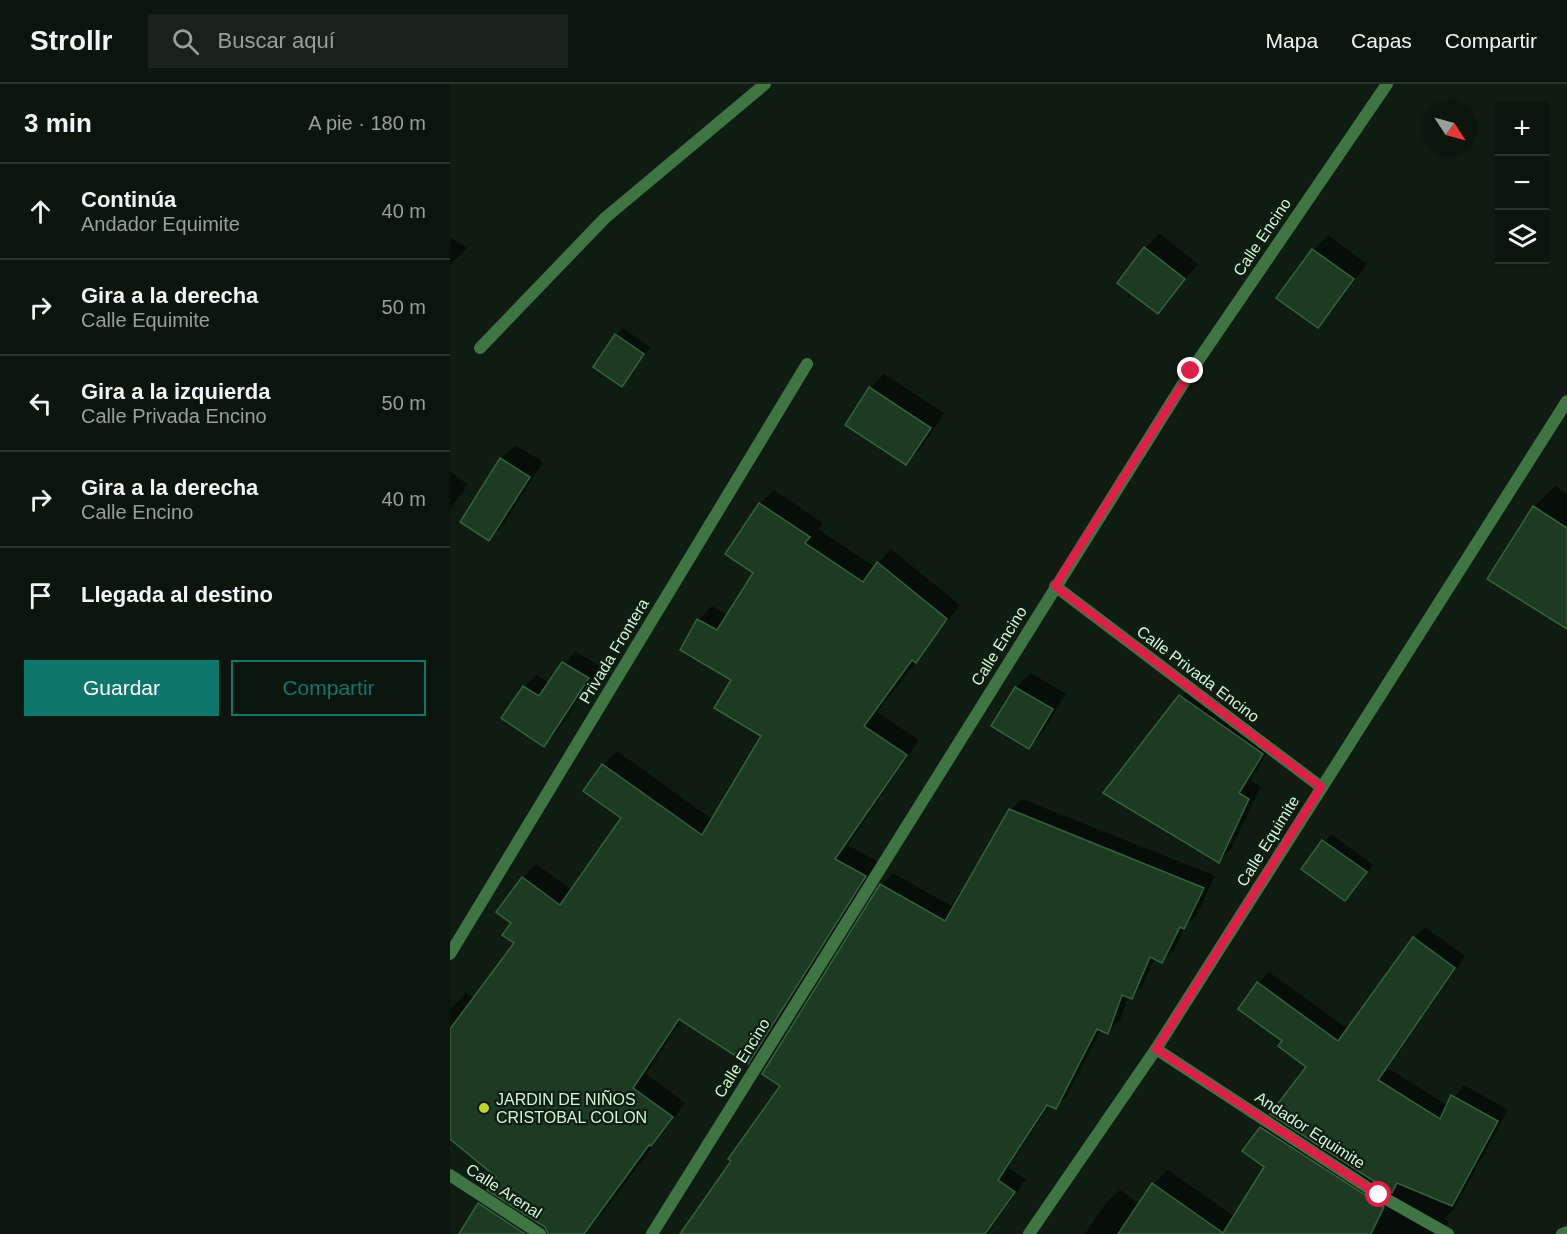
<!DOCTYPE html>
<html lang="es">
<head>
<meta charset="utf-8">
<style>
  :root { --surface:#0a150d; --page:#18221b; --text:#f1f3f6; --muted:#999f9d; --line:#2a342e; --accent:#0f766e }
  body { margin:0; font-family:Arial,sans-serif; background:var(--page); color:var(--text) }
  .controls { position:absolute; right:18px; top:18px; display:grid; overflow:hidden; border-radius:0px; box-shadow:0 2px 4px #0004 }
  .controls button { width:54px; height:54px; display:grid; place-items:center; padding:0; border:0; border-bottom:2px solid var(--line); background:var(--surface); color:var(--text); font:30px sans-serif }
  .compass { position:absolute; left:973px; top:18px; width:54px; height:54px; border-radius:50%; background:var(--surface); box-shadow:0 2px 4px #0004; rotate:126deg }
  .stop { position:absolute; width:18px; height:18px; margin:-14px; border:4px solid #e11d48; border-radius:50%; background:#fff }
  .stop.end { background:#e11d48; border-color:#fff; box-shadow:0 2px 6px #0008 }
  .list { margin:0; padding:0; list-style:none }
  h2 { display:flex; justify-content:space-between; align-items:center; height:78px; margin:0; padding:0 24px; font-size:26px }
  h2 small { font-size:20px; font-weight:400; color:var(--muted) }
  .list li { display:grid; grid-template-columns:39px 1fr auto; gap:18px; align-items:center; box-sizing:border-box; height:96px; padding:0 24px; border-top:2px solid var(--line) }
  .list b { display:block; font-size:22px; white-space:nowrap }
  .list p { margin:0; font-size:20px; white-space:nowrap; color:var(--muted) }
  .list em { font-size:20px; font-style:normal; color:var(--muted) }
  .actions { display:flex; gap:12px; padding:18px 24px }
  .actions a { flex:1; padding:14px 0; border:2px solid var(--accent); border-radius:0px; text-align:center; font-size:21px; color:var(--accent) }
  .actions .main { background:var(--accent); color:#fff }
  .icon { flex:none; width:33px; height:33px; fill:none; stroke:currentColor; stroke-width:2; stroke-linecap:round; stroke-linejoin:round }
  .map { position:relative; flex:none; width:1117px; height:1150px; overflow:hidden }
  header { display:flex; align-items:center; gap:36px; box-sizing:border-box; height:84px; padding:0 30px; background:var(--surface); border-bottom:2px solid var(--line) }
  header strong { font-size:28px }
  nav { display:flex; gap:33px; margin-inline-start:auto; font-size:21px }
  .search { width:420px; height:54px; background:var(--page); display:flex; align-items:center; gap:15px; box-sizing:border-box; padding:0 21px; border-radius:0px; color:var(--muted); font-size:22px }
  main { display:flex }
  aside { flex:1; background:var(--surface) }
  .map>svg:first-child { display:block }
  .shadow { fill:#0007 }
  .building { fill:#1d3a23; stroke:#32633d; stroke-width:1.5 }
  .lines { fill:none; stroke-linecap:round; stroke-linejoin:round }
  .minor { stroke:#3f7543; stroke-width:12 }
  .route { stroke:#e11d48; stroke-width:8 }
  .poi-dot { fill:#c0d71d; stroke:#0e1c11; stroke-width:2 }
  .labels { text-anchor:middle; dominant-baseline:central; stroke-width:4.5; stroke-linejoin:round; paint-order:stroke }
  .street-label { font-size:16px; fill:#cff9d5; stroke:#0e1c11 }
  .poi-label { font-size:16px; fill:#cff9d5; stroke:#0e1c11; text-anchor:start }
</style>
</head>
<body>
<header>
<strong>Strollr</strong>
<div class="search"><svg class="icon" aria-label="search" viewBox="0 0 24 24"><circle cx="10" cy="10" r="6"/><path d="M15 15l6 6"/></svg>Buscar aquí</div>
<nav><a>Mapa</a><a>Capas</a><a>Compartir</a></nav>
</header>
<main>
<aside>
<h2>3 min<small>A pie · 180 m</small></h2>
<ul class="list">
<li><svg class="icon" aria-label="ahead" viewBox="0 0 24 24"><path d="M12 20V5M6 11l6-6 6 6"/></svg><div><b>Continúa</b><p>Andador Equimite</p></div><em>40 m</em></li>
<li><svg class="icon" aria-label="right" viewBox="0 0 24 24"><path d="M7 20v-9h11M14 6l5 5-5 5"/></svg><div><b>Gira a la derecha</b><p>Calle Equimite</p></div><em>50 m</em></li>
<li><svg class="icon" aria-label="left" viewBox="0 0 24 24"><path d="M17 20v-9H6M10 6l-5 5 5 5"/></svg><div><b>Gira a la izquierda</b><p>Calle Privada Encino</p></div><em>50 m</em></li>
<li><svg class="icon" aria-label="right" viewBox="0 0 24 24"><path d="M7 20v-9h11M14 6l5 5-5 5"/></svg><div><b>Gira a la derecha</b><p>Calle Encino</p></div><em>40 m</em></li>
<li><svg class="icon" aria-label="arrive" viewBox="0 0 24 24"><path d="M6 21V4h12l-3 4 3 4H6"/></svg><div><b>Llegada al destino</b></div></li>
</ul>
<div class="actions"><a class="main">Guardar</a><a>Compartir</a></div>
</aside>
<div class="map">
<svg width="1117" height="1150" viewBox="0 0 1117 1150">
  <rect width="100%" height="100%" fill="#0e1c11"/>
  <g class="shadow">
    <polygon points="710,150 748,180 708,228 695,164"/>
    <polygon points="878,151 917,180 882,227 868,242 828,214 863,166"/>
    <polygon points="0,153 17,164 0,181"/>
    <polygon points="173,244 200,263 172,301 166,251"/>
    <polygon points="434,290 494,329 471,365 456,379 420,304"/>
    <polygon points="66,361 93,378 53,441 39,455 51,375"/>
    <polygon points="0,387 18,401 0,425"/>
    <polygon points="1105,402 1117,410 1117,543 1039,495 1084,423"/>
    <polygon points="324,406 373,439 368,445 425,483 441,465 510,521 427,628 469,656 398,761 428,778 312,965 298,978 232,935 196,990 235,1019 148,1135 134,1148 64,1106 0,1055 0,926 16,909 25,914 66,859 63,839 73,794 86,780 122,806 173,734 153,681 167,667 263,736 313,652 283,596 232,566 248,536 262,522 278,531 305,489 310,420"/>
    <polygon points="125,567 150,582 106,649 94,661 54,634 74,603 86,591 100,600"/>
    <polygon points="581,589 616,610 593,648 579,663 543,642 566,604"/>
    <polygon points="743,599 824,658 800,697 811,702 781,765 769,777 656,709"/>
    <polygon points="572,715 765,792 746,832 736,841 724,865 712,877 705,874 693,901 681,913 678,912 670,936 658,948 651,946 617,1012 606,1023 600,1020 558,1084 576,1095 537,1150 232,1150 333,1002 431,801 443,789 505,824 560,726"/>
    <polygon points="881,750 923,781 895,815 854,784"/>
    <polygon points="975,843 1015,872 938,984 998,1022 1014,1001 1058,1026 1004,1125 994,1135 999,1137 995,1145 1003,1150 635,1150 655,1120 670,1106 690,1120 703,1100 718,1086 785,1133 816,1083 812,1044 825,1031 858,983 834,957 808,899 819,888 898,945 964,854"/>
  </g>
  <g class="building">
    <polygon points="694,163 735,195 708,230 667,199"/>
    <polygon points="862,165 904,195 868,244 826,214"/>
    <polygon points="165,250 194,270 172,303 143,283"/>
    <polygon points="419,303 481,344 456,381 395,341"/>
    <polygon points="50,374 80,393 39,457 10,438"/>
    <polygon points="309,419 360,453 355,459 413,498 427,478 497,535 466,579 462,576 414,642 457,671 385,775 416,792 298,980 229,935 183,1004 223,1033 201,1062 199,1061 134,1150 98,1150 95,1143 37,1106 46,1093 0,1055 0,945 64,859 52,851 61,839 46,828 72,793 110,821 171,734 133,707 152,680 252,751 311,652 264,624 281,596 230,566 247,535 267,546 303,489 275,470"/>
    <polygon points="1083,422 1117,444 1117,545 1037,495"/>
    <polygon points="112,578 139,594 94,663 51,634 73,602 89,612"/>
    <polygon points="565,603 603,625 579,665 541,642"/>
    <polygon points="729,611 813,670 789,709 799,715 769,779 653,709"/>
    <polygon points="559,725 754,804 734,845 730,843 712,879 700,873 682,915 672,911 658,950 647,945 606,1025 597,1021 548,1096 565,1108 535,1150 230,1150 281,1077 278,1075 330,1002 312,990 430,800 495,837"/>
    <polygon points="872,756 917,788 895,817 851,785"/>
    <polygon points="963,853 1005,884 928,996 990,1035 1001,1011 1048,1037 1002,1122 947,1099 942,1109 820,1030 856,983 828,962 832,957 788,925 807,898 888,957"/>
    <polygon points="810,1043 934,1123 921,1150 668,1150 702,1099 773,1149 814,1083 792,1067"/>
    <polygon points="28,1119 75,1150 9,1150"/>
  </g>
  <g class="lines">
    <g class="minor">
      <polyline points="30,264 155,134 315,0"/>
      <polyline points="605,502 871,703"/>
      <polyline points="0,870 357,280"/>
      <polyline points="706,965 929,1111 998,1150"/>
      <polyline points="0,1091 90,1150"/>
      <polyline points="202,1150 741,287 937,0"/>
      <polyline points="579,1150 706,965 1117,317"/>
      <polyline points="1112,1150 1117,1148"/>
    </g>
  </g>
  <g class="lines">
    <polyline class="route" points="741,287 605,502 871,703 706,965 929,1111"/>
  </g>
  <circle class="poi-dot" cx="34" cy="1024" r="6"/>
  <g class="labels">
    <g class="street-label">
      <text transform="translate(812 153) rotate(-56)">Calle Encino</text>
      <text transform="translate(549 562) rotate(-58)">Calle Encino</text>
      <text transform="translate(164 567) rotate(-59)">Privada Frontera</text>
      <text transform="translate(748 590) rotate(37)">Calle Privada Encino</text>
      <text transform="translate(818 757) rotate(-58)">Calle Equimite</text>
      <text transform="translate(292 974) rotate(-58)">Calle Encino</text>
      <text transform="translate(860 1046) rotate(33)">Andador Equimite</text>
      <text transform="translate(54 1107) rotate(33)">Calle Arenal</text>
    </g>
    <g class="poi-label">
      <text x="46" y="1015">JARDIN DE NIÑOS<tspan x="46" dy="18">CRISTOBAL COLON</tspan></text>
    </g>
  </g>
</svg>
<div class="controls">
<button>+</button>
<button>−</button>
<button><svg class="icon" aria-label="layers" viewBox="0 0 24 24"><path d="M12 4l9 5-9 5-9-5zM3 14l9 5 9-5"/></svg></button>
</div>
<svg class="compass" viewBox="-18 -18 36 36"><path d="M0-13l5 13h-10z" fill="#e53935"/><path d="M0 13l5-13h-10z" fill="#999f9d"/></svg>
<div class="stop" style="left:929px;top:1111px"></div>
<div class="stop end" style="left:741px;top:287px"></div>
</div>
</main>
</body>
</html>
